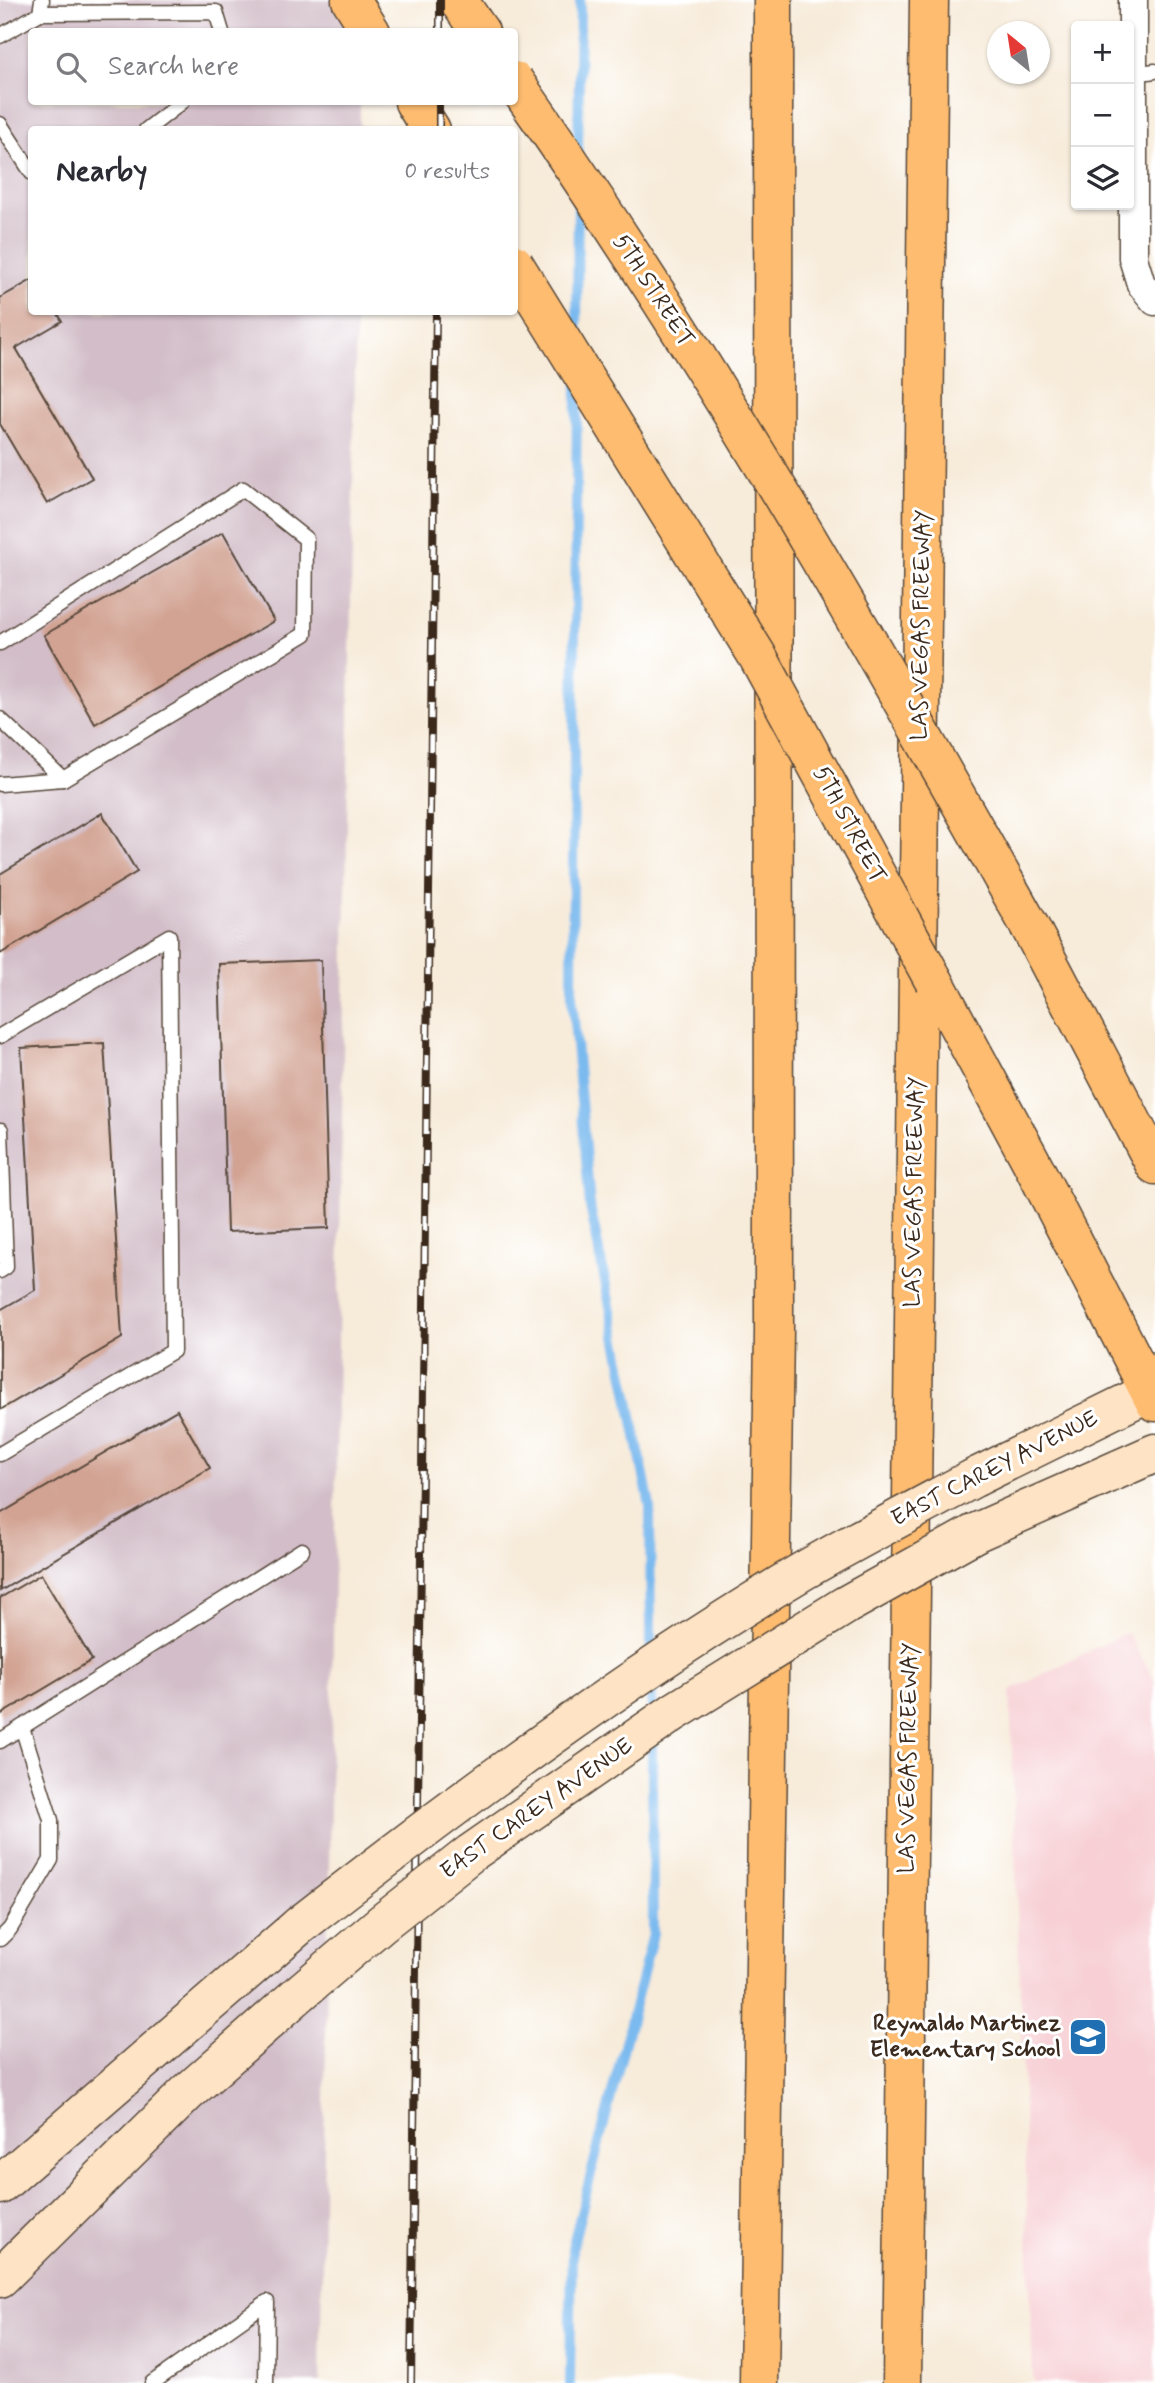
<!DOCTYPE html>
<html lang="en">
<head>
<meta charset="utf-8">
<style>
  :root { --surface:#fff; --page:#f7f7f7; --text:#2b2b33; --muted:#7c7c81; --line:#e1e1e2 }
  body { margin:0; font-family:Mynerve,sans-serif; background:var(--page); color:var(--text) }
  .controls { position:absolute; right:21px; top:21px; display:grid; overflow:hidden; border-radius:7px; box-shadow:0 2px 5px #0004 }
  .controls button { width:63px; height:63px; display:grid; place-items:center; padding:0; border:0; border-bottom:2px solid var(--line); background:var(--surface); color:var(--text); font:35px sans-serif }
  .compass { position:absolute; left:987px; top:21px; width:63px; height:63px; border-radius:50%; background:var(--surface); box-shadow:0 2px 5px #0004; rotate:330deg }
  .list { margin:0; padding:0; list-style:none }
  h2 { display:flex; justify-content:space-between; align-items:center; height:91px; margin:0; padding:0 28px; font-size:30px }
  h2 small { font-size:23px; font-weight:400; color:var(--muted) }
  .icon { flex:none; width:38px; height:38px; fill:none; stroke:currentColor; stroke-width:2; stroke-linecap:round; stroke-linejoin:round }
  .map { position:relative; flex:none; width:1155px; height:2383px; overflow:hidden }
  .search { position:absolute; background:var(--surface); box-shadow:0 2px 5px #0004; left:28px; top:28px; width:490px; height:77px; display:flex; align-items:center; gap:18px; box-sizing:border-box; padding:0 24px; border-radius:7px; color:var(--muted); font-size:26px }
  .panel { position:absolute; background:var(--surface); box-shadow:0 2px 5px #0004; left:28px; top:126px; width:490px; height:189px; border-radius:7px }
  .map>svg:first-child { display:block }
  .built { fill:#f7cfd4 }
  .industrial { fill:#d2bdc8 }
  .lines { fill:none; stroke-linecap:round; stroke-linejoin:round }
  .stream { stroke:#7abaef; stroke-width:10 }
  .building { fill:#d2a393 }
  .service-casing { stroke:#57473a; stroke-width:17 }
  .minor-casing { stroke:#57473a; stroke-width:31 }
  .secondary-casing { stroke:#57473a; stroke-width:41 }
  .primary-casing { stroke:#57473a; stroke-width:41 }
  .motorway-casing { stroke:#57473a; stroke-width:41 }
  .service { stroke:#fff; stroke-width:14 }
  .minor { stroke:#fff; stroke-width:28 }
  .secondary { stroke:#fee4c5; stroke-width:38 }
  .primary { stroke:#fdbc6f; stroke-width:38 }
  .motorway { stroke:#fdbc6f; stroke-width:38 }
  .rail-casing { stroke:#3b2a1e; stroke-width:8 }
  .rail { stroke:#fff; stroke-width:5; stroke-dasharray:16; stroke-linecap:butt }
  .secondary-bridge-casing { stroke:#57473a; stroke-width:41; stroke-linecap:butt }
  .primary-bridge-casing { stroke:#57473a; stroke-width:41; stroke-linecap:butt }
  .secondary-bridge { stroke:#fee4c5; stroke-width:38 }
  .primary-bridge { stroke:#fdbc6f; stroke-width:38 }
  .labels { text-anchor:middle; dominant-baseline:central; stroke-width:6; stroke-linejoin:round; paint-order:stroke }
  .street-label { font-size:23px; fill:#3b2a1e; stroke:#fff }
  .poi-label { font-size:23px; font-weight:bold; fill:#3b2a1e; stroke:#fff; text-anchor:end }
</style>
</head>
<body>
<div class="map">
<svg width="1155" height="2383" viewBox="0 0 1155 2383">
  <rect width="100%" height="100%" fill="#fff"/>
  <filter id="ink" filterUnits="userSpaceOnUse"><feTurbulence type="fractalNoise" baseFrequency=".0143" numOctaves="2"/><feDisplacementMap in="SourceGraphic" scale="14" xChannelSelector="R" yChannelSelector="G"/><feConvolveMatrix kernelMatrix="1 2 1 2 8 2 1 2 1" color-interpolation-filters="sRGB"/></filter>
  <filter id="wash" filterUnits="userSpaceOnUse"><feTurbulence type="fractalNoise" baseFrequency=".00686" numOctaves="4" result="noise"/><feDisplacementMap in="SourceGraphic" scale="28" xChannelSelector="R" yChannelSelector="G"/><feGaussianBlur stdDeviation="1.57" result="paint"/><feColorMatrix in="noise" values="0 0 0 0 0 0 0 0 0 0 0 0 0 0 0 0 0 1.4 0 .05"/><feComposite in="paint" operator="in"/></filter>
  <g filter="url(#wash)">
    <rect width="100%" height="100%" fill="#f7ebd9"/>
    <polygon class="built" points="1127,1632 1155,1681 1155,2383 1033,2383 1010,1691"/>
    <polygon class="industrial" points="0,0 362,0 362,31 32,32 32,102 360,102 360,129 32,130 32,312 356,312 320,2383 0,2383"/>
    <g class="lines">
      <g class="stream">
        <polyline points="578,154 580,0"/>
        <polyline points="577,343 578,195"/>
        <polyline points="577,387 572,996 590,1206 650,1506 651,1656"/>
        <polyline points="652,1679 652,1719"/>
        <polyline points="570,2383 572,2248 653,1934 652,1738"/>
      </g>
    </g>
    <g id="blocks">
      <g class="building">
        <polygon points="32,280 32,312 57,312 62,321 16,348 92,478 47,504 0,424 0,298"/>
        <polygon points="223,532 274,621 95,724 44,635"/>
        <polygon points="102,813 137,872 0,954 0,874"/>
        <polygon points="321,960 329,1228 227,1232 219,964"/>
        <polygon points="104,1043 122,1338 0,1410 0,1310 35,1290 21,1048"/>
        <polygon points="177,1410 210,1468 0,1591 0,1514"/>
        <polygon points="41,1574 92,1660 0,1715 0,1598"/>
      </g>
    </g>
  </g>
  <g filter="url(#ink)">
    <use href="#blocks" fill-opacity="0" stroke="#57473a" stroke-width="2"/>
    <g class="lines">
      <g class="service-casing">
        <g id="service">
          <polyline points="40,13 216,12 222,32"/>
          <polyline points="0,36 40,13 42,0"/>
          <polyline points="1133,74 1155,71"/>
          <polyline points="0,124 32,173"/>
          <polyline points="146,130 182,102"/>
          <polyline points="0,643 243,489 306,539 305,634 63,779 0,784"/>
          <polyline points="0,719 63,779"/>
          <polyline points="0,1036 169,936 173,1351 0,1454"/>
          <polyline points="0,1271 6,1267 1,1130"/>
          <polyline points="0,1741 302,1550"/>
          <polyline points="0,1939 10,1929 51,1860 51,1820 22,1727"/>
          <polyline points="152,2383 267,2302 266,2383"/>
        </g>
      </g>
      <g class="minor-casing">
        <polyline id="minor" points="1133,0 1133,258 1141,284 1155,301"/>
      </g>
      <g class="secondary-casing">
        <g id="secondary">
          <polyline points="976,1477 1155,1389"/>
          <polyline points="977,1532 1155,1453"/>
          <polyline points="0,2185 300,1925"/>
          <polyline points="0,2278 187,2093 300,1993"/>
        </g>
      </g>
      <g class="primary-casing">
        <g id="primary">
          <polyline points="351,0 371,32"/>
          <polyline points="458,0 480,32"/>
          <polyline points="414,102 431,130"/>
          <polyline points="1030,927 1155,1165"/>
          <polyline points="934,981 1031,1161 1155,1402"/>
        </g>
      </g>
      <g class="motorway-casing">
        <g id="motorway">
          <polyline points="759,2383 774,1331 773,0"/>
          <polyline points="902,2383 929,0"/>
        </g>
      </g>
      <use href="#service" class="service"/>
      <use href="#minor" class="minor"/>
      <use href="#secondary" class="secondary"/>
      <use href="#primary" class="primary"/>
      <use href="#motorway" class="motorway"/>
      <g class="rail-casing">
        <g id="rail">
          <polyline points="440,32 440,0"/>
          <polyline points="439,130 439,102"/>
          <polyline points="411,2383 436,312"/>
        </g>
      </g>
      <use href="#rail" class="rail"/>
      <g class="secondary-bridge-casing">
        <g id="secondary-bridge">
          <path d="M300,1925C462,1799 627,1676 803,1571C860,1538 918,1508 976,1477"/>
          <polyline points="300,1993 381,1924 471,1853 674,1712 846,1605 977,1532"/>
        </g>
      </g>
      <g class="primary-bridge-casing">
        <g id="primary-bridge">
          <path d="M514,81C704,351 869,639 1030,927"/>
          <polyline points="514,264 758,657 934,981"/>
        </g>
      </g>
      <use href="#secondary-bridge" class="secondary-bridge"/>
      <use href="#primary-bridge" class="primary-bridge"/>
    </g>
  </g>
  <defs>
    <g id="school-square" transform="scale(2.0125)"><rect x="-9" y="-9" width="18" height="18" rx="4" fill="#1f6fb2" stroke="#fff"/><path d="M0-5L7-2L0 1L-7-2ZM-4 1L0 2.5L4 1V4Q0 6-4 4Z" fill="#fff"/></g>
  </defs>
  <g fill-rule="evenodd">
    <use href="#school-square" x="1088" y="2037"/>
  </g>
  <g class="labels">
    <g class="street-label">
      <text transform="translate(653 291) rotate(57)">5TH STREET</text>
      <text transform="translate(922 625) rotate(-89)">LAS VEGAS FREEWAY</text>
      <text transform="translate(849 825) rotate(62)">5TH STREET</text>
      <text transform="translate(915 1192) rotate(-89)">LAS VEGAS FREEWAY</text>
      <text transform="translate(995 1469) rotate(-27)">EAST CAREY AVENUE</text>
      <text transform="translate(909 1758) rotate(-89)">LAS VEGAS FREEWAY</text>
      <text transform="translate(537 1809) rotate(-35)">EAST CAREY AVENUE</text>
    </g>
    <g class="poi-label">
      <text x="1061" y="2024">Reynaldo Martinez<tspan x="1061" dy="26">Elementary School</tspan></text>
    </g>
  </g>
</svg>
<div class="controls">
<button>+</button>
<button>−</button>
<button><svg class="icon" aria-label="layers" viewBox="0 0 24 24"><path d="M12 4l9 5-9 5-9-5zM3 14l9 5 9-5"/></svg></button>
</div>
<svg class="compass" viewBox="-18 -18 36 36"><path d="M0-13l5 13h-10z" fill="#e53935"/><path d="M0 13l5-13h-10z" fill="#7c7c81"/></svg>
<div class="search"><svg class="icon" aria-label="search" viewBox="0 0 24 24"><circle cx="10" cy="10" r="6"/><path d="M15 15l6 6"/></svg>Search here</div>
<section class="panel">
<h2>Nearby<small>0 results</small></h2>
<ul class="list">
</ul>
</section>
</div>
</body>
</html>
